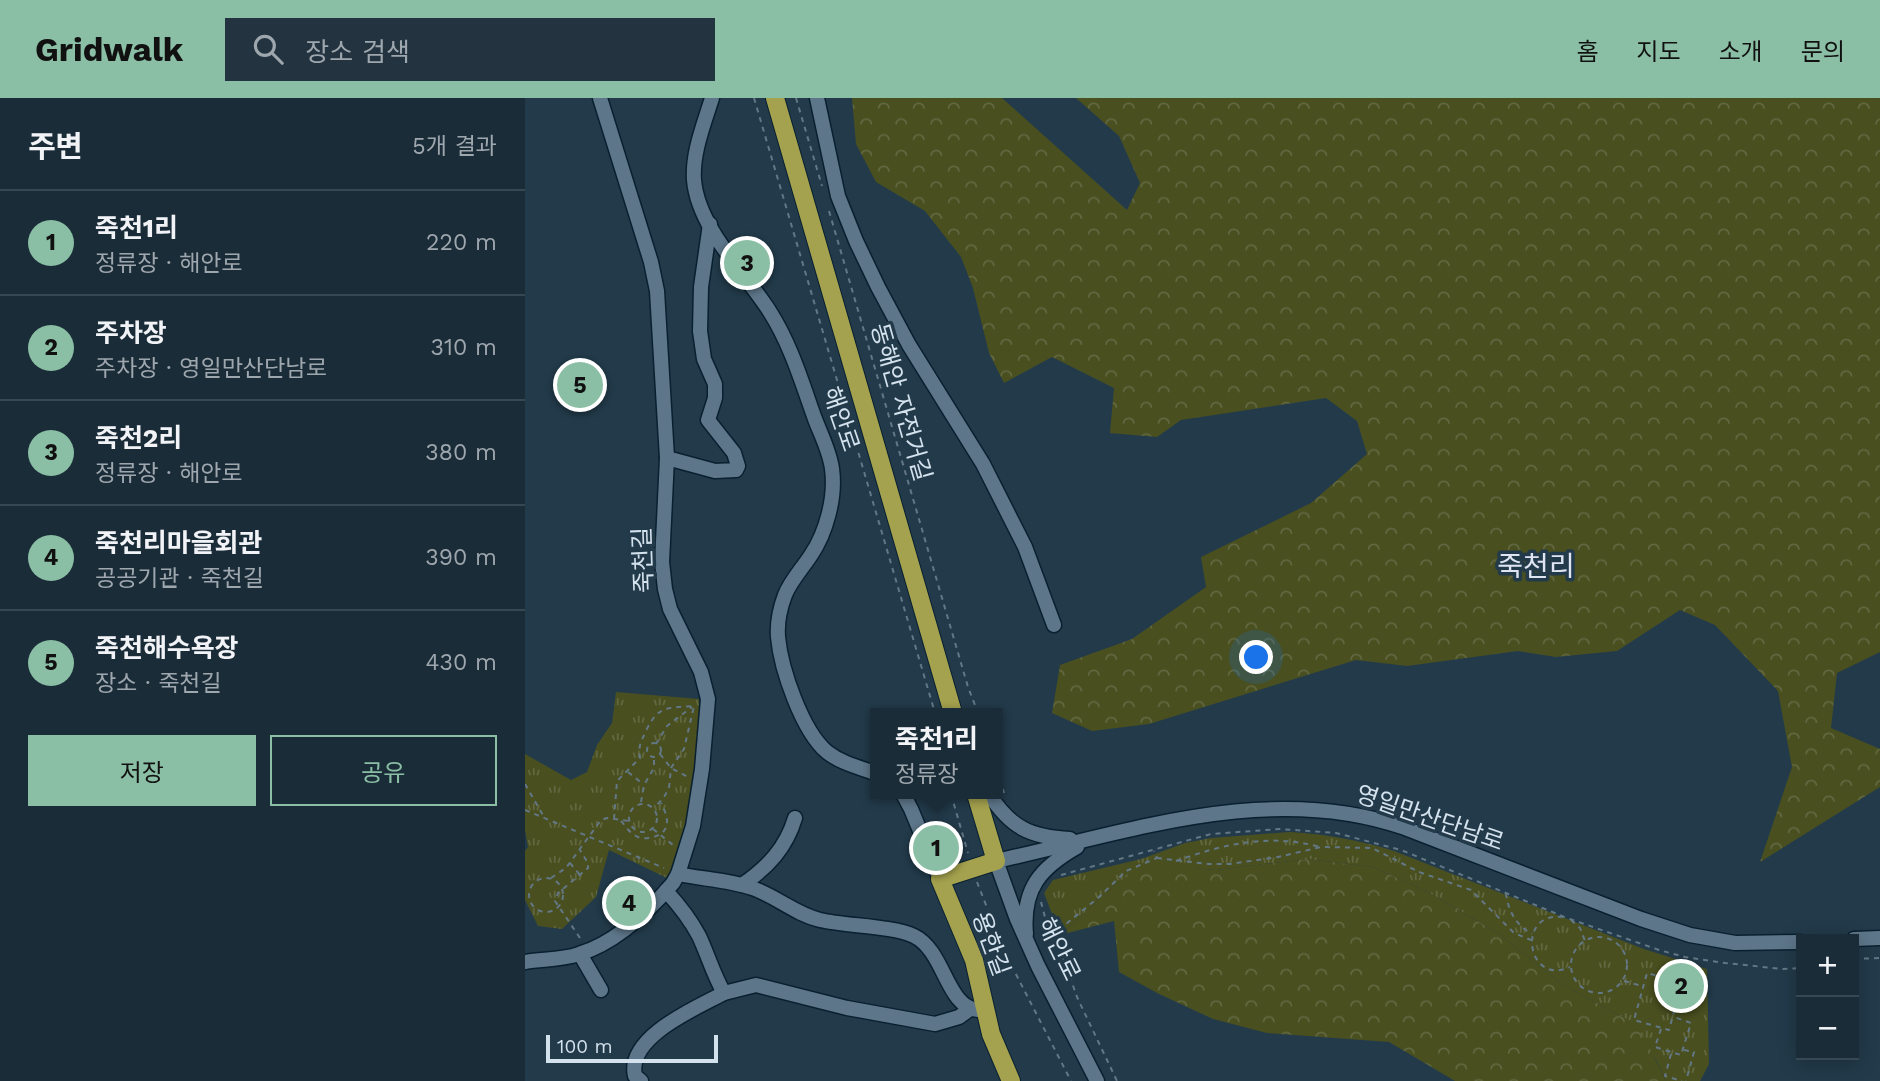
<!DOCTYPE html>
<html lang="ko">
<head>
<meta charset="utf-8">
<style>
  :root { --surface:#1a2c38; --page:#233440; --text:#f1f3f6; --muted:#9fa7ae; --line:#384853; --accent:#8abfa5 }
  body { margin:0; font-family:"Work Sans","Noto Sans KR",sans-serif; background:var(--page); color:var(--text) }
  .controls { position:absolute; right:21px; bottom:21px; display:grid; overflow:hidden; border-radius:0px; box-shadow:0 4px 18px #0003 }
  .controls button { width:63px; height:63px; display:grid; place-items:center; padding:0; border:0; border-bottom:2px solid var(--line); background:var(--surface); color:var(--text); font:35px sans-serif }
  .scale { position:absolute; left:21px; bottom:18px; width:172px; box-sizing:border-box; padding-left:7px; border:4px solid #d4e2ed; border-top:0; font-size:19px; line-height:24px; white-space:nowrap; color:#d4e2ed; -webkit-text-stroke:5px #223a4a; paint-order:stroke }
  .you { position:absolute; left:732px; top:560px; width:24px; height:24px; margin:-18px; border:5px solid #fff; border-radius:50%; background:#1a73e8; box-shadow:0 0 0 10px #1a73e833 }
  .badge { display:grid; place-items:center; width:46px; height:46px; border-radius:50%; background:var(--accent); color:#111; font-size:23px; font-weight:700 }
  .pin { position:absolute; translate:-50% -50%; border:4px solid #fff; box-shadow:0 2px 7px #0006 }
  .popup { position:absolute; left:345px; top:610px; width:133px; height:91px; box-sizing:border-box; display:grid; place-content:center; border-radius:0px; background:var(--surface); filter:drop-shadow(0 2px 5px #0005); font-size:23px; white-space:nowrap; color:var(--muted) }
  .popup b { font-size:26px; color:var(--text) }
  .popup::after { content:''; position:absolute; left:50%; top:100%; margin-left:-14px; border:14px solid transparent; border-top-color:var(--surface) }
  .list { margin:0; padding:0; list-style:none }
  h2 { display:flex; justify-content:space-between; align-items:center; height:91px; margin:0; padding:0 28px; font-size:30px }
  h2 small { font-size:23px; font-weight:400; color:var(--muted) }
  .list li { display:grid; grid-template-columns:46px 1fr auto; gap:21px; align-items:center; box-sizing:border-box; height:105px; padding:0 28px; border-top:2px solid var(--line) }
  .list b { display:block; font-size:26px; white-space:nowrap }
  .list p { margin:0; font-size:23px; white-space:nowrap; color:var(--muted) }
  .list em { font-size:23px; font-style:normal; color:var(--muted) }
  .actions { display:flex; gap:14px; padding:21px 28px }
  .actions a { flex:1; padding:16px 0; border:2px solid var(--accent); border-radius:0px; text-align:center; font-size:24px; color:var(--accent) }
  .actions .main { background:var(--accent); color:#111 }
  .icon { flex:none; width:38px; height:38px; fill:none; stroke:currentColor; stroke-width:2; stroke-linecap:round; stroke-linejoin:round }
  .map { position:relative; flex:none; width:1355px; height:983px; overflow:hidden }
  header { display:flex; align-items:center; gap:42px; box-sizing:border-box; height:98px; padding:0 35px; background:var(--accent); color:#111 }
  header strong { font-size:33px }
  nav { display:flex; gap:38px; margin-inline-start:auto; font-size:24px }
  .search { width:490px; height:63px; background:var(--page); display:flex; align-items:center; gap:18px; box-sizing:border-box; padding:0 24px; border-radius:0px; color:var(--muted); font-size:26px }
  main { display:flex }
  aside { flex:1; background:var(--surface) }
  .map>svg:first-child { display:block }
  .grass { fill:url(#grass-tufts) }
  .forest { fill:url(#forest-crowns) }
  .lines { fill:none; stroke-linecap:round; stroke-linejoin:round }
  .minor-casing { stroke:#092030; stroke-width:17 }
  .major-casing { stroke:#092030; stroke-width:20 }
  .path { stroke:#637785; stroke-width:2; stroke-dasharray:5 5; stroke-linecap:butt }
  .minor { stroke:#5d7689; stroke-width:14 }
  .major { stroke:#a4a24e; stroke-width:18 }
  .labels { text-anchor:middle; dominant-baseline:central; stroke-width:7; stroke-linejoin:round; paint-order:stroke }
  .street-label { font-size:24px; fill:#d4e2ed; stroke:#223a4a }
  .quarter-label { font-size:28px; fill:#dfe4f2; stroke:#223a4a }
</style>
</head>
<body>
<header>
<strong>Gridwalk</strong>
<div class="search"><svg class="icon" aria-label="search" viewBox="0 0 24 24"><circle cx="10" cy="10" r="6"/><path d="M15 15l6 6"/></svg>장소 검색</div>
<nav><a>홈</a><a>지도</a><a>소개</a><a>문의</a></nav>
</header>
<main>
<aside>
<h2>주변<small>5개 결과</small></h2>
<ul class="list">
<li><span class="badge">1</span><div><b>죽천1리</b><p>정류장 · 해안로</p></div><em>220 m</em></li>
<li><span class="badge">2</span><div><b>주차장</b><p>주차장 · 영일만산단남로</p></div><em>310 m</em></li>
<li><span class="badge">3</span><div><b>죽천2리</b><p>정류장 · 해안로</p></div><em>380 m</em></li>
<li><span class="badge">4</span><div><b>죽천리마을회관</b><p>공공기관 · 죽천길</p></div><em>390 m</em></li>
<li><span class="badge">5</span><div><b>죽천해수욕장</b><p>장소 · 죽천길</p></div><em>430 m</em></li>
</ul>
<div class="actions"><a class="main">저장</a><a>공유</a></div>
</aside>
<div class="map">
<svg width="1355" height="983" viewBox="0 0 1355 983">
  <defs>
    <pattern id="grass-tufts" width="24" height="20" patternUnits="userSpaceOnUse" patternTransform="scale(1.75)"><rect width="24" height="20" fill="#494f1f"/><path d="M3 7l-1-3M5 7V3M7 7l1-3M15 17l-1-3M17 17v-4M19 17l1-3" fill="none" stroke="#626840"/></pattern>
    <pattern id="forest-crowns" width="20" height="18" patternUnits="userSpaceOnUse" patternTransform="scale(1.75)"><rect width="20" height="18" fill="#494f1f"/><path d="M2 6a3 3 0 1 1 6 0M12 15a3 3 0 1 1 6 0" fill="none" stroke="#626840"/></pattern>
  </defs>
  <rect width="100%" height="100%" fill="#223a4a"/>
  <g class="grass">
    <polygon points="91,594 174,601 174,647 164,726 146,782 84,752 71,799 37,831 13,828 0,802 0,753 3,749 0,732 0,656 46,682 62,674 72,647 87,625"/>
    <path d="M765,734C801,736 834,742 869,753L1119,851L1182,871L1184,966L1175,983H1141L1131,962L1103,922L1037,886L974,836L903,794L848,769L783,761L691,772L666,770L593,784L535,837L519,795L528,782L616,761L660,745L686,740Z"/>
  </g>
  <g class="forest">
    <polygon points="327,0 477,0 602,112 615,85 594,38 551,0 1355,0 1355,554 1312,575 1306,630 1355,651 1355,689 1235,764 1267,669 1253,593 1190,527 1155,512 1092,553 1031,559 993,553 882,568 831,562 624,626 567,633 527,615 535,567 607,541 681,489 676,459 786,405 842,356 832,323 801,300 656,322 632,339 585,335 589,290 527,259 479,285 464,255 448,190 436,159 400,113 351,84 331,46"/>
    <polygon points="783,761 848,769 903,794 974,836 1037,886 1103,922 1119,939 1141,983 930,983 864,944 742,935 688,921 632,895 594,874 589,823 535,837 593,784 613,772 633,767 691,772"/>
  </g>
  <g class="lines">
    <g class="minor-casing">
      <g id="minor">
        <path d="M187,0C179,26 167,55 169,82C173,130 221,176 245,214C266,247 277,285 290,321C296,337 305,354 307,371C311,399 301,435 286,457C277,471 266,482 260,497C255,510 252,525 253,539C256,571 277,633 302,654C316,665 333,669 350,675"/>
        <polyline points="292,0 313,98 331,143 353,189 384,247 458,366 500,449 529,527"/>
        <polyline points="142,360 190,373 211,372 213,368 209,355 183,322 190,300 190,286 179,261 175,233 176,189 185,126"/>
        <polyline points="378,696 386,711 415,781"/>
        <path d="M464,696C486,730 505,739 545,741"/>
        <path d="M153,776C177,781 204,782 227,790C251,798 270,816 295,822C321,828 368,828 389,838C420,853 421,909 453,912"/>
        <path d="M217,787C243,769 261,750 270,720"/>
        <path d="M141,793C154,807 165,821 174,838C183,857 188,876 199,895"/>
        <path d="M501,836C497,791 515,770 552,749"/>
        <polyline points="1329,841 1355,840"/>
        <polyline points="55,856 76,892"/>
        <path d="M0,864C18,861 37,862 54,856C90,845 124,813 148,785L153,776L168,728L177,671L183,601L176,574L145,511L140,491L137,464L142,360L132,193L126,164L75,0"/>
        <path d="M116,983L110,978C101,939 171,910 199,895L231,887L322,910L410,926L434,919L445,911"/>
        <path d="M572,983L513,868L492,821L471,763C604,734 745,683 880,730L1116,821L1165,837L1210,845L1276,844"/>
      </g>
    </g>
    <g class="major-casing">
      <g id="major">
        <polyline points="250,0 428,615"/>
        <polyline points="451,696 471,763 415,781 449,862 466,936 486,983"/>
      </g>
    </g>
    <g class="path">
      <polyline points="229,0 410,615"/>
      <polyline points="271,0 297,88"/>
      <polyline points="304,113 443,589 453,615"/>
      <circle cx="129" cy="652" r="7"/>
      <polyline points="131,646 142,628 167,609"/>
      <polyline points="135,656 146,670 163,679"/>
      <polyline points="472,672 479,695"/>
      <polyline points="103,674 118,686"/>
      <polyline points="0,686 19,719"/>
      <polyline points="426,696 443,755"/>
      <polyline points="116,704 119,687 129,670 129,659"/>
      <circle cx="118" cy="720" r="14"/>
      <polyline points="0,712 139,770"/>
      <path d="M89,721L92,683L115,660C113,647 116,644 121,633C133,607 143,610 169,608L159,651L146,670L144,690L138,701L129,709"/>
      <path d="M96,723C100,727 103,733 108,736C113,740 118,741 124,740C146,736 145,722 136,705"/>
      <polyline points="128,731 148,747"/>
      <polyline points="632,760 683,766 705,766 753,759 796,749 847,750 894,774 946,792 989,835 1006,842"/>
      <path d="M651,763C699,746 745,735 795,749"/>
      <polyline points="45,765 55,777"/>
      <polyline points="536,777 686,736 755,731 811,735 876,752 1042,820 1134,852 1160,859 1200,865 1258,871 1276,870"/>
      <polyline points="26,780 41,770 76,722 82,720 104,723"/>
      <circle cx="21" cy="797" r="17"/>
      <polyline points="452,784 479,853 546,983"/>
      <path d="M981,795C983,813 991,827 1007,836"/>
      <polyline points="516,804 525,838 539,862 552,899 592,983"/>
      <path d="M1038,819C990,813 1002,889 1045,869"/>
      <polyline points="1046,822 1055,830 1060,843"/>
      <polyline points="526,838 573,800 601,773 632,760 629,753"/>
      <circle cx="1074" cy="867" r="28"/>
      <polyline points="55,840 30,803 33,795 63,770 63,765 55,752"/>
      <polyline points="1329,861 1355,860"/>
      <polyline points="1140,880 1122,875 1109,922 1144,932 1152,903"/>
      <polyline points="1099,883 1117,888"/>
      <polyline points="1136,931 1130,949 1156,957 1166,925 1149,919"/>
      <polyline points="1159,952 1169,954 1161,983"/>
      <polyline points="1146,956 1140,978 1157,983"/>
    </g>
    <use href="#minor" class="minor"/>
    <use href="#major" class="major"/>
  </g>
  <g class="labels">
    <g class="street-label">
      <text transform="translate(376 304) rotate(74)">동해안 자전거길</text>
      <text transform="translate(316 321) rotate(71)">해안로</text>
      <text transform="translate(118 462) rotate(-92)">죽천길</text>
      <text transform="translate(905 720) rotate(19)">영일만산단남로</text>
      <text transform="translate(466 846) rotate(70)">용한길</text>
      <text transform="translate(534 851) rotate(64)">해안로</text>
    </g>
    <g class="quarter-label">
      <text x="1011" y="468">죽천리</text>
    </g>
  </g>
</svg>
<div class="controls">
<button>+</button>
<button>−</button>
</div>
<div class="scale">100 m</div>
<div class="you"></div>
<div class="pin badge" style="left:411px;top:750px">1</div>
<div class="popup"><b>죽천1리</b>정류장</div>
<div class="pin badge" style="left:1156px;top:888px">2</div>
<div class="pin badge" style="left:222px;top:165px">3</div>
<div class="pin badge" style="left:104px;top:805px">4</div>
<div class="pin badge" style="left:55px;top:287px">5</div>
</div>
</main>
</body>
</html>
